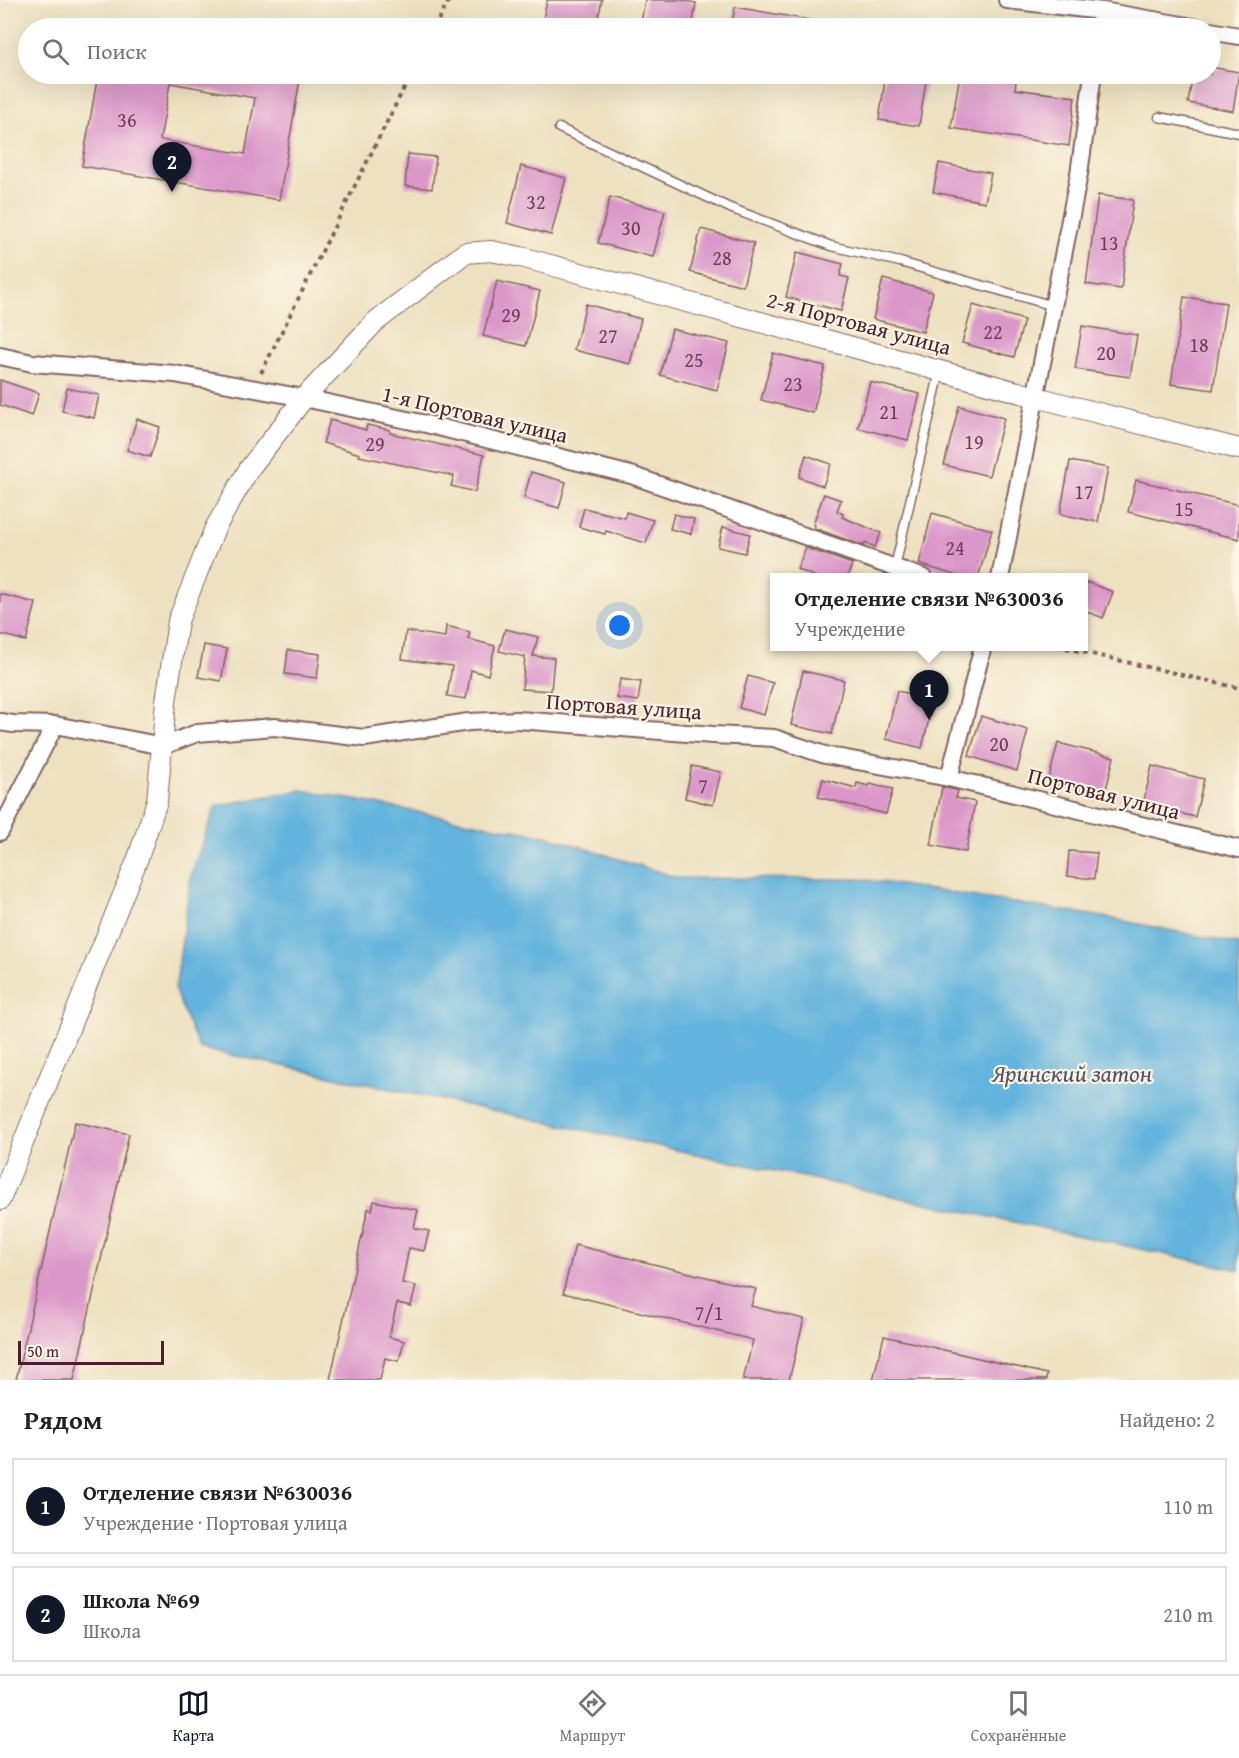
<!DOCTYPE html>
<html lang="ru">
<head>
<meta charset="utf-8">
<style>
  :root { --surface:#fff; --page:#f2f2f2; --text:#202124; --muted:#757577; --line:#e0e0e0; --accent:#111827 }
  body { margin:0; font-family:"Gentium Book Plus",serif; background:var(--page); color:var(--text) }
  .scale { position:absolute; left:18px; bottom:15px; width:146px; box-sizing:border-box; padding-left:6px; border:3px solid #4a1f2b; border-top:0; font-size:16px; line-height:21px; white-space:nowrap; color:#4a1f2b; -webkit-text-stroke:4px #fcf5e5; paint-order:stroke }
  .you { position:absolute; left:620px; top:626px; width:21px; height:21px; margin:-15px; border:4px solid #fff; border-radius:50%; background:#1a73e8; box-shadow:0 0 0 9px #1a73e833 }
  .badge { display:grid; place-items:center; width:39px; height:39px; border-radius:50%; background:var(--accent); color:#fff; font-size:20px; font-weight:700 }
  .pin { position:absolute; translate:-50% -50px; filter:drop-shadow(0 2px 3px #0008) }
  .pin::after { content:''; position:absolute; top:32px; width:21px; height:18px; background:inherit; clip-path:polygon(0 0,100% 0,50% 100%) }
  .popup { position:absolute; left:770px; top:573px; width:318px; height:78px; box-sizing:border-box; display:grid; place-content:center; border-radius:0px; background:var(--surface); filter:drop-shadow(0 2px 4px #0005); font-size:20px; white-space:nowrap; color:var(--muted) }
  .popup b { font-size:22px; color:var(--text) }
  .popup::after { content:''; position:absolute; left:50%; top:100%; margin-left:-12px; border:12px solid transparent; border-top-color:var(--surface) }
  .list { margin:0; padding:0; list-style:none }
  h2 { display:flex; justify-content:space-between; align-items:center; height:78px; margin:0; padding:0 24px; font-size:26px }
  h2 small { font-size:20px; font-weight:400; color:var(--muted) }
  .list li { display:grid; grid-template-columns:39px 1fr auto; gap:18px; align-items:center; box-sizing:border-box; height:96px; margin:0 12px 12px; padding:0 12px; border:2px solid var(--line); border-radius:0px }
  .list b { display:block; font-size:22px; white-space:nowrap }
  .list p { margin:0; font-size:20px; white-space:nowrap; color:var(--muted) }
  .list em { font-size:20px; font-style:normal; color:var(--muted) }
  .icon { flex:none; width:33px; height:33px; fill:none; stroke:currentColor; stroke-width:2; stroke-linecap:round; stroke-linejoin:round }
  .map { position:relative; flex:none; width:1239px; height:1380px; overflow:hidden }
  .search { position:absolute; background:var(--surface); box-shadow:0 6px 24px #0002; left:18px; right:18px; top:18px; height:66px; display:flex; align-items:center; gap:15px; box-sizing:border-box; padding:0 21px; border-radius:33px; color:var(--muted); font-size:22px }
  .sheet { height:294px; background:var(--surface) }
  nav { display:flex; justify-content:space-around; align-items:center; box-sizing:border-box; height:84px; border-top:2px solid var(--line); background:var(--surface); font-size:16px; color:var(--muted) }
  nav a { display:grid; justify-items:center; gap:3px }
  nav .on { color:var(--accent) }
  .map>svg:first-child { display:block }
  .water { fill:#62b3dd; stroke:#566984; stroke-width:1.5 }
  .building { fill:#db97ca; fill-rule:evenodd }
  .lines { fill:none; stroke-linecap:round; stroke-linejoin:round }
  .service-casing { stroke:#836360; stroke-width:11 }
  .minor-casing { stroke:#836360; stroke-width:20 }
  .tertiary-casing { stroke:#836360; stroke-width:22 }
  .path { stroke:#836360; stroke-width:4; stroke-dasharray:4.5 4.5; stroke-linecap:butt }
  .service { stroke:#fff; stroke-width:8 }
  .minor { stroke:#fff; stroke-width:16 }
  .tertiary { stroke:#fff; stroke-width:20 }
  .labels { text-anchor:middle; dominant-baseline:central; stroke-width:4.5; stroke-linejoin:round; paint-order:stroke }
  .number-label { font-size:20px; fill:#6e3d53 }
  .street-label { font-size:22px; fill:#4a1f2b; stroke:#fcf5e5 }
  .water-label { font-size:24px; font-style:italic; fill:#525369; stroke:#fcf5e5 }
</style>
</head>
<body>
<div class="map">
<svg width="1239" height="1380" viewBox="0 0 1239 1380">
  <rect width="100%" height="100%" fill="#fcf5e5"/>
  <filter id="ink" filterUnits="userSpaceOnUse"><feTurbulence type="fractalNoise" baseFrequency=".0167" numOctaves="2"/><feDisplacementMap in="SourceGraphic" scale="12" xChannelSelector="R" yChannelSelector="G"/><feConvolveMatrix kernelMatrix="1 2 1 2 8 2 1 2 1" color-interpolation-filters="sRGB"/></filter>
  <filter id="wash" filterUnits="userSpaceOnUse"><feTurbulence type="fractalNoise" baseFrequency=".008" numOctaves="4" result="noise"/><feDisplacementMap in="SourceGraphic" scale="24" xChannelSelector="R" yChannelSelector="G"/><feGaussianBlur stdDeviation="1.35" result="paint"/><feColorMatrix in="noise" values="0 0 0 0 0 0 0 0 0 0 0 0 0 0 0 0 0 1.4 0 .05"/><feComposite in="paint" operator="in"/></filter>
  <g filter="url(#wash)">
    <rect width="100%" height="100%" fill="#eee1c1"/>
    <polygon class="water" points="302,790 550,837 678,878 862,879 1104,917 1239,944 1239,1270 199,1048 175,991 191,875 216,806"/>
    <g id="blocks">
      <g class="building">
        <polygon points="547,0 602,0 596,28 563,28 542,24"/>
        <polygon points="645,0 681,0 696,3 692,28 640,28"/>
        <polygon points="735,7 810,20 809,28 731,28"/>
        <polygon points="1210,67 1239,72 1233,111 1188,103 1193,74 1210,74"/>
        <path d="M98,74H301L279,200L82,166ZM170,83L255,98L245,154L160,140Z"/>
        <polygon points="886,74 927,74 919,126 879,120"/>
        <polygon points="960,74 1017,74 1015,89 1075,97 1069,146 951,128"/>
        <polygon points="408,154 436,157 432,189 405,186"/>
        <polygon points="939,163 991,173 985,202 933,192"/>
        <polygon points="521,166 566,178 551,235 507,223"/>
        <polygon points="1098,195 1133,200 1121,289 1086,284"/>
        <polygon points="610,197 665,211 653,257 598,243"/>
        <polygon points="701,229 754,243 743,286 690,272"/>
        <polygon points="797,252 843,264 840,276 849,278 841,311 786,297"/>
        <polygon points="883,279 933,292 923,332 873,319"/>
        <polygon points="497,281 540,291 526,346 483,336"/>
        <polygon points="1184,297 1226,303 1213,390 1171,384"/>
        <polygon points="586,304 641,319 630,364 574,350"/>
        <polygon points="973,305 1024,320 1014,357 962,343"/>
        <polygon points="1082,326 1137,335 1130,377 1075,369"/>
        <polygon points="672,329 729,343 717,390 660,375"/>
        <polygon points="773,353 825,366 813,413 761,400"/>
        <polygon points="0,380 39,393 32,416 0,405"/>
        <polygon points="870,382 920,394 908,440 858,428"/>
        <polygon points="67,388 99,395 94,418 62,411"/>
        <polygon points="959,406 1004,418 989,476 944,465"/>
        <polygon points="137,419 160,427 150,457 127,450"/>
        <polygon points="330,420 366,430 367,425 390,430 390,433 484,455 475,492 451,486 454,476 359,456 360,454 323,443"/>
        <polygon points="806,455 831,464 823,486 799,477"/>
        <polygon points="1070,461 1108,468 1098,522 1060,514"/>
        <polygon points="531,472 566,482 559,508 524,498"/>
        <polygon points="1136,480 1239,505 1239,539 1128,512"/>
        <polygon points="824,494 841,500 837,511 843,514 842,517 881,533 875,547 865,543 864,546 814,528 815,525 813,524"/>
        <polygon points="584,508 625,518 626,512 653,520 646,543 606,531 605,534 579,527"/>
        <polygon points="932,513 992,530 978,578 964,578 919,564"/>
        <polygon points="674,514 694,519 691,534 670,529"/>
        <polygon points="723,527 750,534 745,553 718,547"/>
        <polygon points="806,548 852,564 847,578 818,578 797,569"/>
        <polygon points="1087,582 1113,592 1103,618 1083,610 1083,590"/>
        <polygon points="0,594 36,603 26,641 0,634"/>
        <polygon points="446,626 470,632 468,639 495,646 488,675 471,670 466,699 447,696 452,666 402,659 406,631 445,637"/>
        <polygon points="505,629 538,637 533,656 554,658 551,691 522,689 525,657 499,651"/>
        <polygon points="204,645 227,649 221,681 198,677"/>
        <polygon points="288,650 320,654 317,678 285,674"/>
        <polygon points="803,671 844,680 832,734 791,725"/>
        <polygon points="748,676 773,683 764,715 739,708"/>
        <polygon points="620,679 641,682 638,701 617,698"/>
        <polygon points="897,691 934,699 922,748 886,739"/>
        <polygon points="981,716 1028,730 1017,771 969,756"/>
        <polygon points="1058,743 1114,757 1104,797 1048,782"/>
        <polygon points="692,766 721,772 713,805 685,798"/>
        <polygon points="1152,766 1204,779 1195,817 1143,804"/>
        <polygon points="823,779 856,788 857,783 869,786 869,784 893,789 886,814 818,797"/>
        <polygon points="942,787 958,791 956,798 975,802 966,852 931,845"/>
        <polygon points="1069,851 1097,853 1094,879 1067,876"/>
        <polygon points="75,1122 129,1134 74,1380 16,1380"/>
        <polygon points="374,1201 418,1210 414,1228 429,1231 424,1251 409,1248 402,1283 416,1286 411,1306 397,1303 389,1337 404,1341 399,1361 385,1358 380,1380 330,1380 368,1209 372,1210"/>
        <polygon points="575,1245 756,1289 751,1306 804,1319 789,1380 743,1380 753,1340 563,1293"/>
        <polygon points="884,1336 1047,1374 1046,1380 873,1380"/>
      </g>
    </g>
  </g>
  <g filter="url(#ink)">
    <use href="#blocks" fill-opacity="0" stroke="#836360" stroke-width="1.5"/>
    <g class="lines">
      <g class="service-casing">
        <g id="service">
          <polyline points="1159,117 1239,133"/>
          <polyline points="559,128 730,208 831,246 900,262 1054,306"/>
          <polyline points="895,567 940,371"/>
        </g>
      </g>
      <g class="minor-casing">
        <g id="minor">
          <polyline points="1007,0 1102,11 1199,28"/>
          <polyline points="1099,28 1102,11"/>
          <polyline points="1210,31 1239,36"/>
          <polyline points="0,356 32,363 175,374 304,398 426,424 631,475 924,578"/>
          <polyline points="1000,578 1079,174 1093,74"/>
          <polyline points="0,722 13,724 55,725 163,746 197,733 275,727 364,738 469,722 518,720 713,735 774,738 825,755 949,778 1239,849"/>
          <polyline points="949,778 983,646"/>
          <polyline points="0,832 55,725"/>
        </g>
      </g>
      <g class="tertiary-casing">
        <polyline id="tertiary" points="0,1200 138,858 157,801 166,701 178,621 215,528 249,469 304,398 375,322 465,253 491,251 521,257 1036,397 1239,449"/>
      </g>
      <g class="path">
        <polyline points="434,28 449,0"/>
        <polyline points="261,373 411,74"/>
        <polyline points="1057,646 1239,688"/>
      </g>
      <use href="#service" class="service"/>
      <use href="#minor" class="minor"/>
      <use href="#tertiary" class="tertiary"/>
    </g>
  </g>
  <g class="labels">
    <g class="number-label">
      <text x="127" y="119">36</text>
      <text x="536" y="201">32</text>
      <text x="631" y="227">30</text>
      <text x="1109" y="242">13</text>
      <text x="722" y="257">28</text>
      <text x="511" y="314">29</text>
      <text x="993" y="331">22</text>
      <text x="608" y="335">27</text>
      <text x="1199" y="344">18</text>
      <text x="1106" y="352">20</text>
      <text x="694" y="359">25</text>
      <text x="793" y="383">23</text>
      <text x="889" y="411">21</text>
      <text x="974" y="441">19</text>
      <text x="375" y="443">29</text>
      <text x="1084" y="491">17</text>
      <text x="1184" y="508">15</text>
      <text x="955" y="547">24</text>
      <text x="999" y="743">20</text>
      <text x="703" y="785">7</text>
      <text x="709" y="1312">7/1</text>
    </g>
    <g class="street-label">
      <text transform="translate(859 323) rotate(15)">2-я Портовая улица</text>
      <text transform="translate(475 414) rotate(13)">1-я Портовая улица</text>
      <text transform="translate(624 706) rotate(4)">Портовая улица</text>
      <text transform="translate(1104 793) rotate(14)">Портовая улица</text>
    </g>
    <g class="water-label">
      <text x="1072" y="1073">Яринский затон</text>
    </g>
  </g>
</svg>
<div class="scale">50 m</div>
<div class="you"></div>
<div class="pin badge" style="left:929px;top:720px">1</div>
<div class="popup"><b>Отделение связи №630036</b>Учреждение</div>
<div class="pin badge" style="left:172px;top:192px">2</div>
<div class="search"><svg class="icon" aria-label="search" viewBox="0 0 24 24"><circle cx="10" cy="10" r="6"/><path d="M15 15l6 6"/></svg>Поиск</div>
</div>
<section class="sheet">
<h2>Рядом<small>Найдено: 2</small></h2>
<ul class="list">
<li><span class="badge">1</span><div><b>Отделение связи №630036</b><p>Учреждение · Портовая улица</p></div><em>110 m</em></li>
<li><span class="badge">2</span><div><b>Школа №69</b><p>Школа</p></div><em>210 m</em></li>
</ul>
</section>
<nav>
<a class="on"><svg class="icon" aria-label="map" viewBox="0 0 24 24"><path d="M3 6l6-2 6 2 6-2v14l-6 2-6-2-6 2zM9 4v14M15 6v14"/></svg>Карта</a>
<a><svg class="icon" aria-label="directions" viewBox="0 0 24 24"><path d="M12 3l9 9-9 9-9-9zM9 14v-3h6M13 9l2 2-2 2"/></svg>Маршрут</a>
<a><svg class="icon" aria-label="saved" viewBox="0 0 24 24"><path d="M7 4h10v16l-5-4-5 4z"/></svg>Сохранённые</a>
</nav>
</body>
</html>
